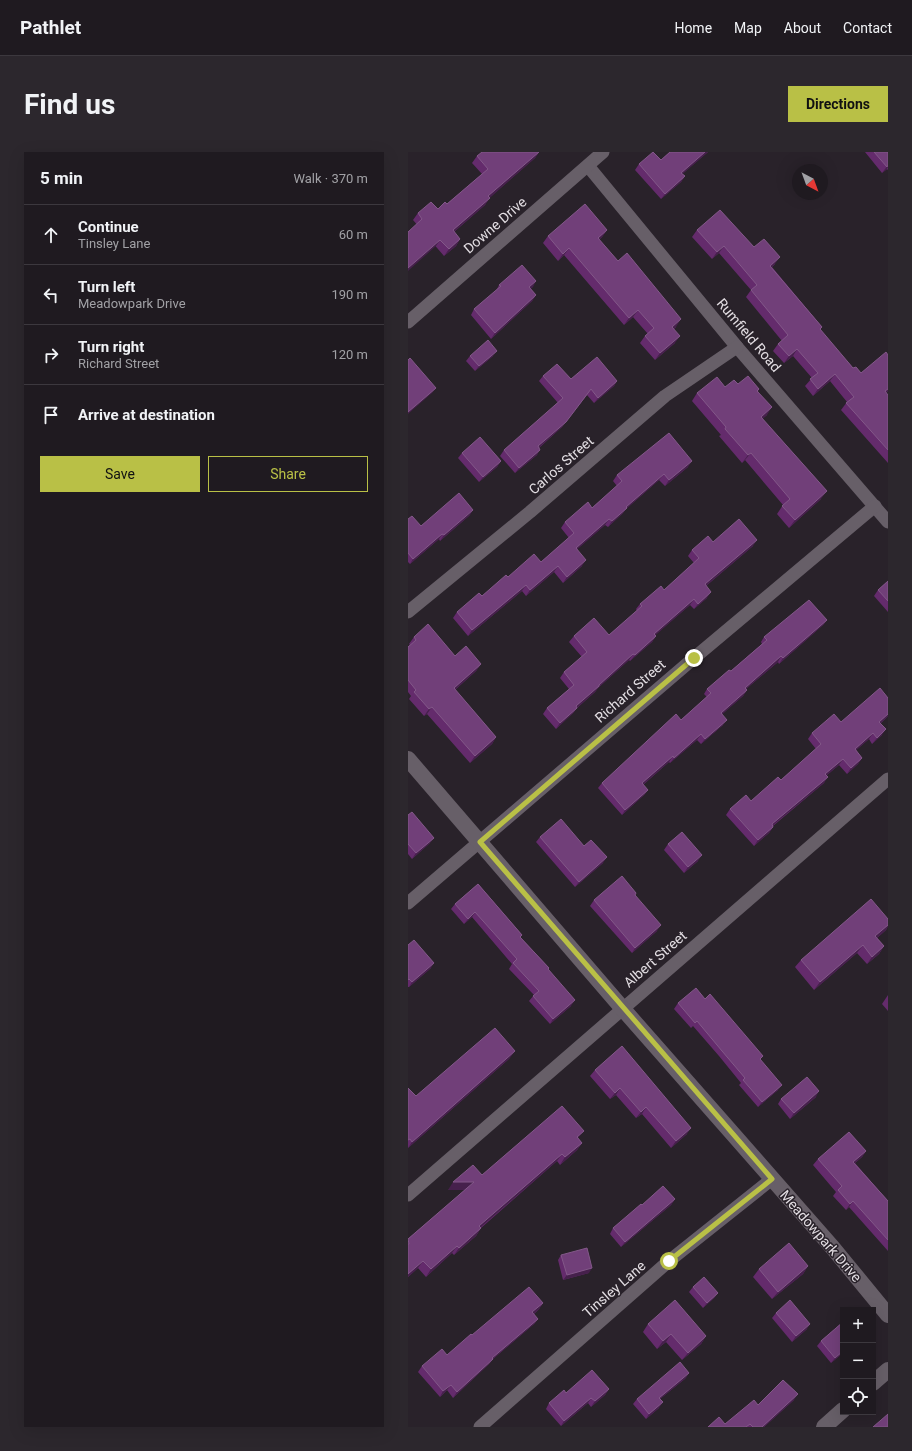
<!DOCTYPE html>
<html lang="en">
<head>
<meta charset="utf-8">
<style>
  :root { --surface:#1f1a20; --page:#2c272d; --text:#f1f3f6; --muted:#a1a1a5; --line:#3c383e; --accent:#b9c046 }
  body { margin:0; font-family:Roboto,sans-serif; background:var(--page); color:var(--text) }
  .controls { position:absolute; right:12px; bottom:12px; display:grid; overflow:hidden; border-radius:0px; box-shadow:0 4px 16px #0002 }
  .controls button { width:36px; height:36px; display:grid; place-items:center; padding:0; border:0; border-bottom:1px solid var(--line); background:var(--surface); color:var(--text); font:20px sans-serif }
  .compass { position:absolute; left:384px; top:12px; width:36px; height:36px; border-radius:50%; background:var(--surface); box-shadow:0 4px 16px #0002; rotate:139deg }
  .stop { position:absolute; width:12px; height:12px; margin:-9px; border:3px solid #b9c046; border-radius:50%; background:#fff }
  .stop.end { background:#b9c046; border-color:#fff; box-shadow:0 1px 4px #0008 }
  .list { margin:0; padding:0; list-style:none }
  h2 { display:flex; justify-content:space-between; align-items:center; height:52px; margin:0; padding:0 16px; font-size:17px }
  h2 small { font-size:13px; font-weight:400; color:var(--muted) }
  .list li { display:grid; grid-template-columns:26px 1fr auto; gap:12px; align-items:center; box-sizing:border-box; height:60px; padding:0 16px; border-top:1px solid var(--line) }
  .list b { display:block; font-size:15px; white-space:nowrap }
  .list p { margin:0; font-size:13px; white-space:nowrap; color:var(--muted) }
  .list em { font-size:13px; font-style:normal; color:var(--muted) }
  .actions { display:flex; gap:8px; padding:12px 16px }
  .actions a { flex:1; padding:9px 0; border:1px solid var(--accent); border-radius:0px; text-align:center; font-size:14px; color:var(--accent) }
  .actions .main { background:var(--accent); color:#111 }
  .icon { flex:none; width:22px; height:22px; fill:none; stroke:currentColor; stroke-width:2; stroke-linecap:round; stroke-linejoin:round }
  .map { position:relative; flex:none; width:480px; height:1275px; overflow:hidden; border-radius:0px }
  header { display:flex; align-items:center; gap:24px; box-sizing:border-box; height:56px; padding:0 20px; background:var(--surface); border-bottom:1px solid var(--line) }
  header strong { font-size:19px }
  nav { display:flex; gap:22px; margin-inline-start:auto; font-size:14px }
  .intro { display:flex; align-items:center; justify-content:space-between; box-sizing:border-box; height:96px; padding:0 24px }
  h1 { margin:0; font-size:28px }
  .button { padding:10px 18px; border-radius:0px; background:var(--accent); color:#111; font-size:14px; font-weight:700 }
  main { display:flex; gap:24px; padding:0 24px }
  aside { flex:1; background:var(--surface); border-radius:0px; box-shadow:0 4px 16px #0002 }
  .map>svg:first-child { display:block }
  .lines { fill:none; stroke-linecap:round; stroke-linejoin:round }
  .minor { stroke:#675f68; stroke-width:13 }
  .tertiary { stroke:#675f68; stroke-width:16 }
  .wall { fill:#642b6c }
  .shaded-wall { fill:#46204c }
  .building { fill:#713f79; stroke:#835889 }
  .route { stroke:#b9c046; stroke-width:5 }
  .labels { text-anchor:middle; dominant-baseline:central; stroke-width:3; stroke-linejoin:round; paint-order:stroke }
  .street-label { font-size:14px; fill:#e3dee3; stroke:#29222a }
</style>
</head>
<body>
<header>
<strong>Pathlet</strong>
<nav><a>Home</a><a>Map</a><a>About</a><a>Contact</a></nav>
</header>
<div class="intro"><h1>Find us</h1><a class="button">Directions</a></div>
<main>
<aside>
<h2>5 min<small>Walk · 370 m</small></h2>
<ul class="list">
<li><svg class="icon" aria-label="ahead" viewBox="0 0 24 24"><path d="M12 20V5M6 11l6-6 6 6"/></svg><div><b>Continue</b><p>Tinsley Lane</p></div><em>60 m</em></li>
<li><svg class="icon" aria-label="left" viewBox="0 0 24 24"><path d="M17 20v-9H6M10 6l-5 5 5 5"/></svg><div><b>Turn left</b><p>Meadowpark Drive</p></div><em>190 m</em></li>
<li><svg class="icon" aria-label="right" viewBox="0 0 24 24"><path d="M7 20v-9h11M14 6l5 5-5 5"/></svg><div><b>Turn right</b><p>Richard Street</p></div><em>120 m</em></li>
<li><svg class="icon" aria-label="arrive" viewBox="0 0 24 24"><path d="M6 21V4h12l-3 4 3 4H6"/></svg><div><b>Arrive at destination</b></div></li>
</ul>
<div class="actions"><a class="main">Save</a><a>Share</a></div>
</aside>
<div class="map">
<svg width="480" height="1275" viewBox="0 0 480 1275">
  <rect width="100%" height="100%" fill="#29222a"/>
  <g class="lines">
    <g class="minor">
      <polyline points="180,14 329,195 480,370"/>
      <polyline points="0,170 195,0"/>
      <polyline points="0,460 122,360 257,244 329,195"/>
      <polyline points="0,751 286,506 467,354"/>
      <polyline points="0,1043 480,627"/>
      <polyline points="72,1275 261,1109 364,1027"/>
    </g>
    <g class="tertiary">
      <polyline points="0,607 215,857 425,1096 480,1163"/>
      <polyline points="465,1231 480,1218"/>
      <polyline points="416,1275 435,1258"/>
    </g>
  </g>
  <g class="wall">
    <polygon points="131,0 127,6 81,46 77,53 46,80 52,87 48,94 36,104 5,68 10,61 30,57 39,52 74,22 64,11 69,4"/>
    <polygon points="262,0 300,0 274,22 277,24 273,30 253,47 227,18 231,12 253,8"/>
    <polygon points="457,0 480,0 480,18 479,17 474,21"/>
    <polygon points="199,78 194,85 191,88 268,175 266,177 267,191 247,208 232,191 237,184 240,182 225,165 216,173 156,103 150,109 135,91 140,84"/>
    <polygon points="289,78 346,95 367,112 364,115 414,175 412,178 445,216 453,221 480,203 480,239 478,241 480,243 480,311 433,258 439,250 422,229 405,244 397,234 404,226 385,204 376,211 365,199 370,192 374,189 338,145 343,138 311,101 304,107 284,85"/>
    <polygon points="91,133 125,135 122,136 128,143 124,149 83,187 63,163 66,157 88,139"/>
    <polygon points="62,204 85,204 67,219 58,209"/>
    <polygon points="135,224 163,227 209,229 206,234 186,251 179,243 154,275 131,296 129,303 107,321 92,304 96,298 150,251 131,229"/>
    <polygon points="330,232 351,237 350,239 359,263 354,267 413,347 381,376 369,362 375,353 337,308 334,311 311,284 313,283 284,249 289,241"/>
    <polygon points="54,301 93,309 89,315 71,330 50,306"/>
    <polygon points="280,315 257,334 251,328 218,357 214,362 200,375 197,373 169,397 174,414 155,431 146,420 118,444 114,439 60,484 45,466 49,460 74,444 100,425 133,410 161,386 153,376 157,370 184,356 209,334 205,329 209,323"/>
    <polygon points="62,363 32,389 31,387 2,412 0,410 0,367 13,374"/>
    <polygon points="305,390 345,394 298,434 299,446 286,457 282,453 247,483 248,484 244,490 222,509 221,508 190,536 187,540 169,556 165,561 148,577 135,562 139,556 161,537 152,526 156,520 174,505 161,490 166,484 201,483 229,459 228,457 232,452 256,438 286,411 280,404 284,398"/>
    <polygon points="480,429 480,460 466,444 470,438"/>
    <polygon points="419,468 415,473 371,512 370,510 338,537 339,538 335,544 314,562 315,573 293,592 289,588 262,611 261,610 235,633 240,638 236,643 214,663 190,636 194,631 273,568 299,545 296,542 299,537 323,519 354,492 353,490 356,485"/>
    <polygon points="6,485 47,504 73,512 68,519 47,538 88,585 84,592 62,611 19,562 16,564 1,547 3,544 0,540 0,495 2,493 1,492"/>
    <polygon points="480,564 473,571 474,583 464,592 461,587 448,598 454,606 450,612 439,622 431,613 419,623 416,631 365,674 365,675 361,681 346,694 318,663 322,657 343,649 373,628 408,597 400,587 404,581 433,570"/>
    <polygon points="0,663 22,691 4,707 0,702"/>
    <polygon points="132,685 176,694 195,711 167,735 128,690"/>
    <polygon points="260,692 290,709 276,721 256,698"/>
    <polygon points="70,732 114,783 112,785 141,816 140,818 163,854 142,872 121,849 126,843 101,817 104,812 64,765 56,772 43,757 47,752"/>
    <polygon points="227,743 249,779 224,801 182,754 186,748"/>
    <polygon points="480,767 480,774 478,778 469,786 476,794 471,802 459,812 449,801 406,838 387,815 393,808"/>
    <polygon points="0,793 23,816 1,835 0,835"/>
    <polygon points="480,843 480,859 474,852"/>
    <polygon points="270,851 352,908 370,938 350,955 331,933 333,931 311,904 285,874 283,876 266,857"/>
    <polygon points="102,906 0,996 0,936 8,944"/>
    <polygon points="187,918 279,982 263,996 234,962 228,966 208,943 202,947 182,924"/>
    <polygon points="408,945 382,967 370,952 373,947"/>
    <polygon points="170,986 174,991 169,998 152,1013 149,1009 73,1076 68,1084 46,1103 44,1101 18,1125 10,1116 0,1125 0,1087 57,1038 40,1038 74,1023"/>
    <polygon points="458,999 454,1005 447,1011 480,1049 480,1099 441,1055 438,1058 425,1044 428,1040 405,1013 410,1007"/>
    <polygon points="267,1047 263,1053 213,1095 202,1082 205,1076 234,1053"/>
    <polygon points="153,1103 181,1121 155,1128 150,1108"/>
    <polygon points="400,1114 395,1122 364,1147 345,1125 351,1117"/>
    <polygon points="285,1135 310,1141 306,1146 295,1156 281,1140"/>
    <polygon points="135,1151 131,1157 126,1162 130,1167 126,1172 85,1207 81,1212 45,1246 39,1238 32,1245 10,1220 14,1214 39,1203 64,1183"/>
    <polygon points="368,1161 399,1177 384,1190 364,1166"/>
    <polygon points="435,1170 435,1201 423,1211 409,1194 413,1189"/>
    <polygon points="240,1172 298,1184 293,1192 274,1208 258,1190 249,1197 235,1180"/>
    <polygon points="278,1226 252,1247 251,1256 238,1267 225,1252 229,1247"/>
    <polygon points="201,1237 197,1243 183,1255 180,1251 153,1274 138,1257 141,1251 158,1241"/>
    <polygon points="386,1248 356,1275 299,1275 317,1272 350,1253"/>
  </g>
  <g class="shaded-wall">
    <polygon points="131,0 127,6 76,51 80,44"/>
    <polygon points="297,0 300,0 270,26 273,21"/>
    <polygon points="480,13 480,15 479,17 474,21"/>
    <polygon points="277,24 273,30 253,47 257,42"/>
    <polygon points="82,46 77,53 40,85 45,78"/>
    <polygon points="199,78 194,85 185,93 190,86"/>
    <polygon points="52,87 48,94 36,104 41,97"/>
    <polygon points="32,88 28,94 0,119 0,116"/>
    <polygon points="316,94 311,101 304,107 309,100"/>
    <polygon points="161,96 156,103 150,109 155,102"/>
    <polygon points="372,105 367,112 357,121 362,114"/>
    <polygon points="128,129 125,135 118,141 121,135"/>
    <polygon points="128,143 124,149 83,187 87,181"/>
    <polygon points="230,158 225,165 216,173 221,166"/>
    <polygon points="273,167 268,175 259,182 264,175"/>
    <polygon points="272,184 267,191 247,208 252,201"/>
    <polygon points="389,197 385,204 376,211 381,204"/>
    <polygon points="89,199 85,204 67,219 71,214"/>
    <polygon points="427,222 422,229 405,244 410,237"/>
    <polygon points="209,229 206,234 186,251 190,246"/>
    <polygon points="28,236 24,241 0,262 0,260"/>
    <polygon points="480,237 480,239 472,246 477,239"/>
    <polygon points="179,243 154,275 126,300 130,294"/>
    <polygon points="364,255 359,263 348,273 353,265"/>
    <polygon points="132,298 129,303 107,321 111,316"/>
    <polygon points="343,301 337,308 334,311 340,303"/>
    <polygon points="93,309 89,315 71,330 75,325"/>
    <polygon points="284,309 280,315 257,334 261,328"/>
    <polygon points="256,322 251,328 218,357 214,362 200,375 204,369 218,355"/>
    <polygon points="419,339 413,347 381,376 387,368"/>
    <polygon points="65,358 62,363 32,389 36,383"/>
    <polygon points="201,367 197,373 164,402 168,396"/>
    <polygon points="34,382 31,387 2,412 5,407"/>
    <polygon points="349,388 345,394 293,438 297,432"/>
    <polygon points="178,408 174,414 155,431 159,425"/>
    <polygon points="150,414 146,420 118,444 122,438"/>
    <polygon points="118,433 114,439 60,484 64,478"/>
    <polygon points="303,440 299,446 286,457 290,452"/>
    <polygon points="286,447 282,453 242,488 246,482"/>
    <polygon points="419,468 415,473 371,512 375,506"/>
    <polygon points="248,484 244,490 222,509 227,503"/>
    <polygon points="225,502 221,508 190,536 187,540 164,560 168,554"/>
    <polygon points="373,504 370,510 333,541 337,536"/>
    <polygon points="73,512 68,519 41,543 46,536"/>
    <polygon points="339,538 335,544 309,567 313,561"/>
    <polygon points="24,555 19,562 16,564 21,557"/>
    <polygon points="169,556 165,561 148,577 152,571"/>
    <polygon points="480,562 480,564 467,576 471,570"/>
    <polygon points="319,568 315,573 293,592 297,587"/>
    <polygon points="478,577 474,583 464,592 469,586"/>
    <polygon points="465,581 461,587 443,603 447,597"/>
    <polygon points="293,582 289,588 262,611 266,606"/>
    <polygon points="88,585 84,592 62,611 67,604"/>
    <polygon points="265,604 261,610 230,637 234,631"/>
    <polygon points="454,606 450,612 439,622 443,616"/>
    <polygon points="435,607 431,613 413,628 417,622"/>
    <polygon points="420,625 416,631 359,678 364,672"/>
    <polygon points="240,638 236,643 214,663 217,658"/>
    <polygon points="365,675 361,681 346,694 350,688"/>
    <polygon points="26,686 22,691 4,707 8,701"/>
    <polygon points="294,703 290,709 276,721 280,715"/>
    <polygon points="199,705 195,711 167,735 171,730"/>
    <polygon points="67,760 64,765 56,772 60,767"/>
    <polygon points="253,773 249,779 224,801 227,796"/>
    <polygon points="480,773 480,774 478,778 462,792 467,784"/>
    <polygon points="455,793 449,801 406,838 412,830"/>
    <polygon points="476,794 471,802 459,812 464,805"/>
    <polygon points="26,811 23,816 1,835 4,830"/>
    <polygon points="167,848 163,854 142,872 145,867"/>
    <polygon points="107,899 102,906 0,996 4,990"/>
    <polygon points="374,933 370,938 350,955 354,950"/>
    <polygon points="212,936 208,943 202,947 207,941"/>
    <polygon points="411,939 408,945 382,967 386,961"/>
    <polygon points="238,955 234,962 228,966 233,960"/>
    <polygon points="283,976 279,982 263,996 268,989"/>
    <polygon points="176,979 170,986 163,992 169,985"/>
    <polygon points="174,991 169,998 152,1013 157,1005"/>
    <polygon points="458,999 454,1005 441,1016 445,1010"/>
    <polygon points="154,1002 149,1009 66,1081 71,1074"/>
    <polygon points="45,1030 66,1030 61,1038 40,1038"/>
    <polygon points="267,1047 263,1053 213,1095 217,1090"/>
    <polygon points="445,1049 441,1055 438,1058 442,1052"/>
    <polygon points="73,1076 68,1084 46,1103 51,1096"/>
    <polygon points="49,1094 44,1101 18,1125 23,1117"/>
    <polygon points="15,1109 10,1116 0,1125 0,1122"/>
    <polygon points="400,1114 395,1122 364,1147 370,1140"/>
    <polygon points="184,1116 181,1121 155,1128 159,1123"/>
    <polygon points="310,1141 306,1146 295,1156 299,1151"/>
    <polygon points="135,1151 131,1157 121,1166 124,1160"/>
    <polygon points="130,1167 126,1172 80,1211 84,1206"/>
    <polygon points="402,1172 399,1177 384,1190 388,1184"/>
    <polygon points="263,1182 258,1190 249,1197 255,1189"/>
    <polygon points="298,1184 293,1192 274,1208 280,1201"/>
    <polygon points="435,1199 435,1201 423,1211 427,1206"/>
    <polygon points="85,1207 81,1212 45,1246 49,1240"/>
    <polygon points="281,1221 278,1226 247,1251 251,1246"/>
    <polygon points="43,1233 39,1238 32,1245 35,1239"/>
    <polygon points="201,1237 197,1243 183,1255 187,1249"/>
    <polygon points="390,1242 386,1248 356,1275 354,1275"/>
    <polygon points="183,1246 180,1251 153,1274 156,1269"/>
    <polygon points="255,1250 251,1256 238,1267 241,1262"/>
  </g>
  <g class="building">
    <polygon points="74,0 131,0 80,44 82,46 45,78 52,87 41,97 32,88 0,116 0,80 14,67 10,61 23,50 30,57 37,50 39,52 80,17 69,4"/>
    <polygon points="245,0 253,8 262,0 297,0 273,21 277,24 257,42 231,12"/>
    <polygon points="466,0 480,0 480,13 479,15"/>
    <polygon points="177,52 199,78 190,86 210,109 219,101 273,167 264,175 272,184 252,201 237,184 246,176 230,158 221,166 161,96 155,102 140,84"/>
    <polygon points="312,58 346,95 356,87 372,105 362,114 414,175 412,177 445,216 448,215 453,221 478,200 480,203 480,237 477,239 480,243 480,298 438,251 446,245 427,222 410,237 402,227 410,221 389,197 381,204 370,192 380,183 343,138 349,133 316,94 309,100 289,78"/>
    <polygon points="114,113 128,129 121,135 128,143 87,181 66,157 93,134 91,133"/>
    <polygon points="80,188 89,199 71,214 62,204"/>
    <polygon points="189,205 209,229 190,246 183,237 158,270 130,294 132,298 111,316 96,298 155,246 135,224 149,212 163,227"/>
    <polygon points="2,206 28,236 0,260 0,208"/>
    <polygon points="340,224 351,237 349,239 364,255 353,265 419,339 387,368 374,354 382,347 343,301 340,303 317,277 318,275 289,241 309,225 317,235 326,228 330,232"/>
    <polygon points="261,281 284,309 261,328 256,322 218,355 219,356 204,369 201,367 168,396 178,408 159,425 150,414 122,438 118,433 64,478 49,460 71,441 74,444 98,423 100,425 126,402 133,410 166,381 157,370 180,350 184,356 214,329 209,323"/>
    <polygon points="72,285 93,309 75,325 54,301"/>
    <polygon points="51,341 65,358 36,383 34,382 5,407 0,401 0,367 4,364 13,374"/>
    <polygon points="331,367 349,388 297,432 303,440 290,452 286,447 246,482 248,484 227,503 225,502 191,533 191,534 168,554 169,556 152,571 139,556 166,533 156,520 179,500 166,484 186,466 201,483 234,454 232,452 253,434 256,438 291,406 284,398 300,384 305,390"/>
    <polygon points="480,429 480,449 470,438"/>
    <polygon points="401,448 419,468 375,506 373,504 337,536 339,538 313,561 319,568 297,587 293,582 266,606 265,604 234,631 240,638 217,658 194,631 268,562 273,568 303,541 299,537 321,518 323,519 359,488 356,485"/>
    <polygon points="20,472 47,504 58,494 73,512 46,536 88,585 67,604 24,555 21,557 6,540 8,538 0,528 0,495 8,488 6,485"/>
    <polygon points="472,536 480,546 480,562 471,570 478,577 469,586 465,581 447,597 454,606 443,616 435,607 417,622 420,625 364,672 365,675 350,688 322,657 338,643 343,649 370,625 373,628 413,592 404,581 426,562 433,570"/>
    <polygon points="4,660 26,686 8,701 0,692 0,663"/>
    <polygon points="153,667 176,694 183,688 199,705 171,730 132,685"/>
    <polygon points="274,680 294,703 280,715 260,692"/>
    <polygon points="214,724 228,741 227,743 253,773 227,796 186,748"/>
    <polygon points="70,732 114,783 112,785 141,816 140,817 167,848 145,867 125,844 131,839 105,811 109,807 67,760 60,767 47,752"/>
    <polygon points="463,747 480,767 480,773 467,784 476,794 464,805 455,793 412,830 393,808"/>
    <polygon points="6,788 26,811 4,830 1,827 0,828 0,793"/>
    <polygon points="288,836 297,847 302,842 355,904 352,907 374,933 354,950 335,928 337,926 314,899 289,869 287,871 270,851"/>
    <polygon points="87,876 107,899 4,990 2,987 0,988 0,936 8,944"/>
    <polygon points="214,894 283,976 268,989 238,955 233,960 212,936 207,941 187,918"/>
    <polygon points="399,925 411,939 386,961 373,947"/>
    <polygon points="154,954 176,979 169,985 174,991 157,1005 154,1002 71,1074 73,1076 51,1096 49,1094 23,1117 15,1109 0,1122 0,1092 1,1092 0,1087 66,1030 45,1030 65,1013 74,1023"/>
    <polygon points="441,980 458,999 445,1010 480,1049 480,1088 445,1049 442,1052 430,1038 434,1034 410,1007"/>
    <polygon points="255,1034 267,1047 217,1090 205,1076 233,1052 234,1053"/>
    <polygon points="381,1091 400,1114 370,1140 351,1117"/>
    <polygon points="179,1096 184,1116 159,1123 153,1103"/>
    <polygon points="296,1125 310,1141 299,1151 285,1135"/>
    <polygon points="121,1135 135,1151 124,1160 130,1167 84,1206 85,1207 49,1240 43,1233 35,1239 14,1214 34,1197 39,1203 63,1182 64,1183"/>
    <polygon points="267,1148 298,1184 280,1201 263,1182 255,1189 240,1172"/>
    <polygon points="382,1148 402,1172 388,1184 368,1161"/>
    <polygon points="435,1170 435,1199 427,1206 413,1189"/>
    <polygon points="272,1210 281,1221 251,1246 255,1250 241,1262 229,1247"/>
    <polygon points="184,1218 201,1237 187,1249 183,1246 156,1269 141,1251 156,1238 158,1241"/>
    <polygon points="375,1228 390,1242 354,1275 345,1275 342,1272 338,1275 300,1275 311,1265 317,1272 346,1248 350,1253"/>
    <polygon points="480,1262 480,1275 465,1275"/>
  </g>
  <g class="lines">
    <polyline class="route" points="261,1109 364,1027 72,690 286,506"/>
  </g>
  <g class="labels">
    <g class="street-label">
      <text transform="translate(87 73) rotate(-41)">Downe Drive</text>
      <text transform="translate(341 183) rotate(50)">Rumfield Road</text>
      <text transform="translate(153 313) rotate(-41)">Carlos Street</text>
      <text transform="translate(222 539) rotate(-41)">Richard Street</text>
      <text transform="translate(247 807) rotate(-41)">Albert Street</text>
      <text transform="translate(413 1084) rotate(49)">Meadowpark Drive</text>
      <text transform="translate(206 1137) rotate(-41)">Tinsley Lane</text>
    </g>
  </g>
</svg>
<div class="controls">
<button>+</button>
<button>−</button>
<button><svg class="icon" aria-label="locate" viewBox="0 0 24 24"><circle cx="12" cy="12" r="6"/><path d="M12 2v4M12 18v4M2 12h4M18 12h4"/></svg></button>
</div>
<svg class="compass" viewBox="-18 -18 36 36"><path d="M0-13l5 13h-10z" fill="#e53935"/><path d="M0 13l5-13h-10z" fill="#a1a1a5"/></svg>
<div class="stop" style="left:261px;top:1109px"></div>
<div class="stop end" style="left:286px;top:506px"></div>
</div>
</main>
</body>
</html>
